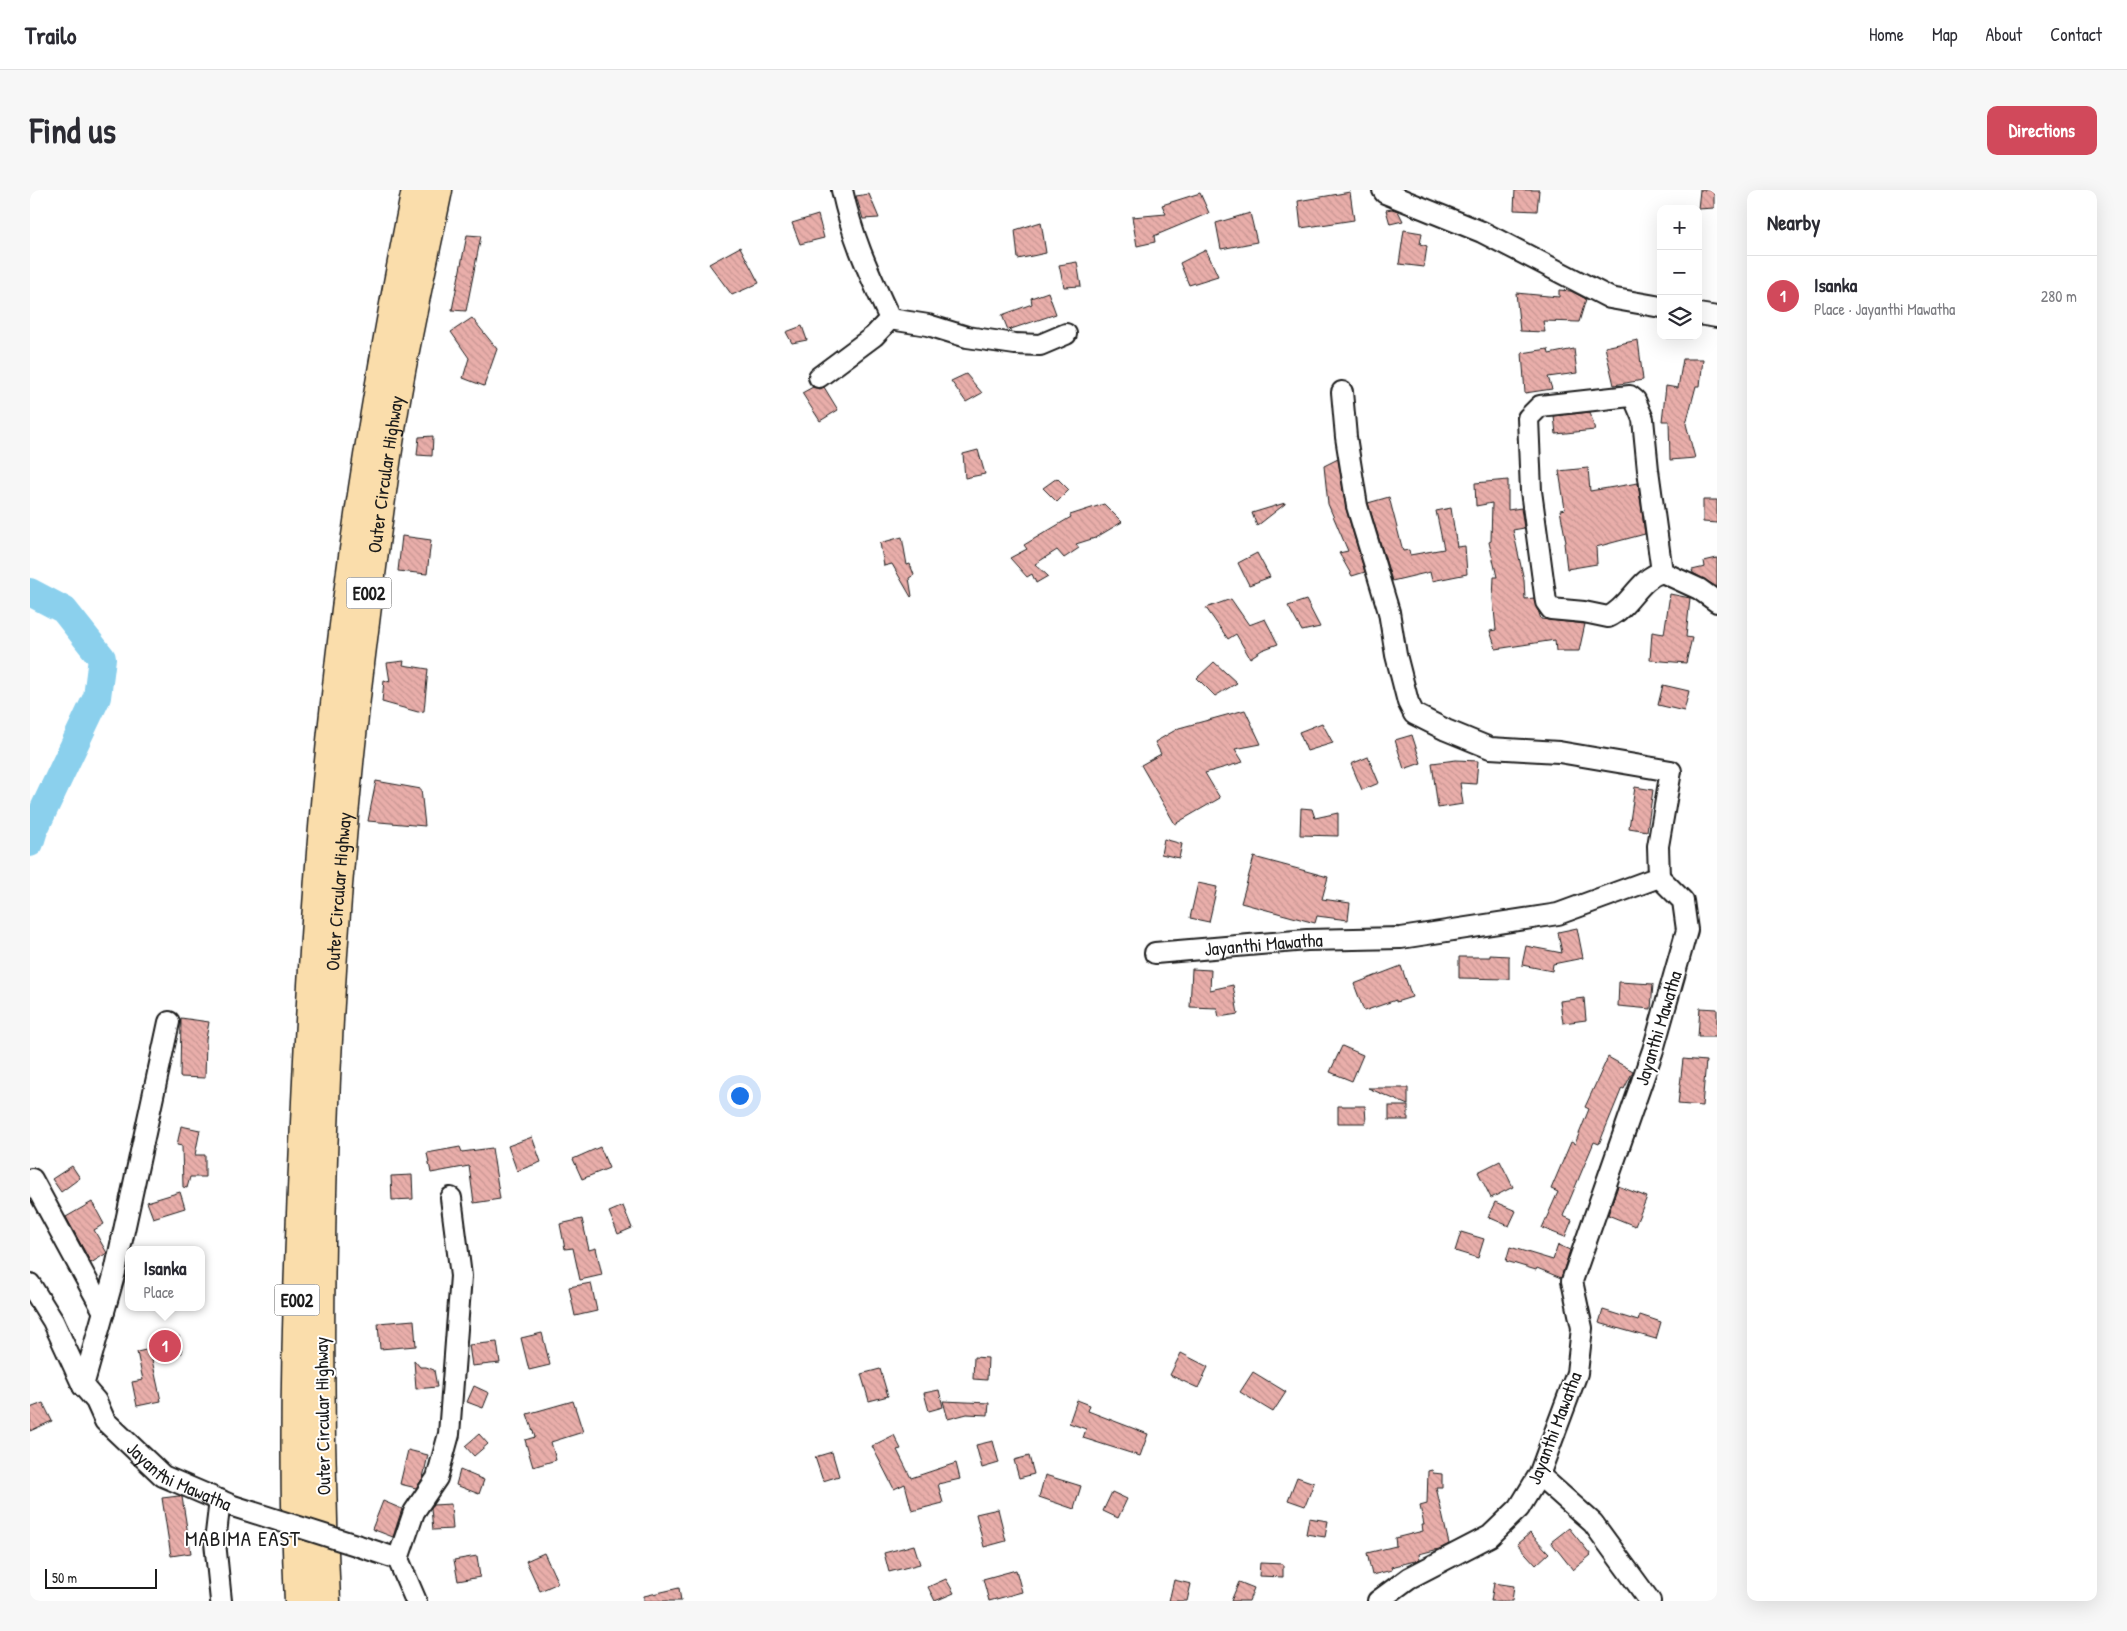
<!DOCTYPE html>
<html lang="en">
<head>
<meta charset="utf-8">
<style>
  :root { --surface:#fff; --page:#f7f7f7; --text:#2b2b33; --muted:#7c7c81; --line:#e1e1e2; --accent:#d1495b }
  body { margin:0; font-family:"Patrick Hand",sans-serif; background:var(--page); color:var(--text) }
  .controls { position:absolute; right:15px; top:15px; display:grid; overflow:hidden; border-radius:10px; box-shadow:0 5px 20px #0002 }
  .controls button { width:45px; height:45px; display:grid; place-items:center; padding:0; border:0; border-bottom:1px solid var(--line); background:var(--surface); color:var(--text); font:25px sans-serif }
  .scale { position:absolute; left:15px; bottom:12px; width:112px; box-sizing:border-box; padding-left:5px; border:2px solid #1c1c1c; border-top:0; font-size:14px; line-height:18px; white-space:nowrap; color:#1c1c1c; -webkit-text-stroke:4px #fff; paint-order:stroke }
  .you { position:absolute; left:709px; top:905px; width:18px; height:18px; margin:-12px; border:4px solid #fff; border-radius:50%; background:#1a73e8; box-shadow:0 0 0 8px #1a73e833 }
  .badge { display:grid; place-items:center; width:32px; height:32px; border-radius:50%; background:var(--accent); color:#fff; font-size:16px; font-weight:700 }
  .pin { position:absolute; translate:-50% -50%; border:2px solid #fff; box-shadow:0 1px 5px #0006 }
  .popup { position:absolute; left:95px; top:1056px; width:80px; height:65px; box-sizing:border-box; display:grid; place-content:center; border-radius:10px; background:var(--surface); filter:drop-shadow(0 1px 4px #0005); font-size:16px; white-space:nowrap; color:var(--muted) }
  .popup b { font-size:19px; color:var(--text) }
  .popup::after { content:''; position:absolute; left:50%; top:100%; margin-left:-10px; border:10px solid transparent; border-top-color:var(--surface) }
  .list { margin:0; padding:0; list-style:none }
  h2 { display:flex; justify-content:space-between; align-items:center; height:65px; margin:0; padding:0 20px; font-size:21px }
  h2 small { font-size:16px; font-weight:400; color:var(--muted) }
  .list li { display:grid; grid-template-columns:32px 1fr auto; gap:15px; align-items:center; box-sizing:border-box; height:80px; padding:0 20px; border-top:1px solid var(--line) }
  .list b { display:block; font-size:19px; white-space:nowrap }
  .list p { margin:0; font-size:16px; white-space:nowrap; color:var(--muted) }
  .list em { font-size:16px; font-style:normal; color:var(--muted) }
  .icon { flex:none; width:28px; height:28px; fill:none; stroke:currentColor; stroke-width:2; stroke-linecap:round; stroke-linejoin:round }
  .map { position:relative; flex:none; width:1687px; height:1411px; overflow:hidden; border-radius:10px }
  header { display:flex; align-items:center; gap:30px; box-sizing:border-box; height:70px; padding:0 25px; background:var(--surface); border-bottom:1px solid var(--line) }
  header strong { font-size:24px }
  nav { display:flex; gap:28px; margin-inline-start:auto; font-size:18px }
  .intro { display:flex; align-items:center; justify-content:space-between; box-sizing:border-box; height:120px; padding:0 30px }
  h1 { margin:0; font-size:35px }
  .button { padding:12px 22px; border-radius:10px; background:var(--accent); color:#fff; font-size:18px; font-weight:700 }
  main { display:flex; gap:30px; padding:0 30px }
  aside { flex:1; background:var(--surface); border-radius:10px; box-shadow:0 5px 20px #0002 }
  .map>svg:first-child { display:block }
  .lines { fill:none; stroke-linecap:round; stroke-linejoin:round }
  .river { stroke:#8bd0ed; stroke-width:28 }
  .building { fill:url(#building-back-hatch); stroke:#1c1c1c }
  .minor-casing { stroke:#1c1c1c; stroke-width:24 }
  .highway-casing { stroke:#1c1c1c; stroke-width:31 }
  .minor { stroke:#fff; stroke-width:20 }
  .highway { stroke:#faddab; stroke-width:28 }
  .minor-bridge-casing { stroke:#1c1c1c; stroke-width:24; stroke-linecap:butt }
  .minor-bridge { stroke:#fff; stroke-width:20 }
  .labels { text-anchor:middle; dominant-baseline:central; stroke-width:4; stroke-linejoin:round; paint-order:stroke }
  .shield { fill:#fff; stroke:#606060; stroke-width:1 }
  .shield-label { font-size:18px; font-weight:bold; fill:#1c1c1c }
  .street-label { font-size:19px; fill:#1c1c1c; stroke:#fff }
  .quarter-label { font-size:21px; letter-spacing:1px; fill:#1c1c1c; stroke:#fff }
</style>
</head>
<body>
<header>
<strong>Trailo</strong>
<nav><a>Home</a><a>Map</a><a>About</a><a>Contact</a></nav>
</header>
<div class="intro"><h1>Find us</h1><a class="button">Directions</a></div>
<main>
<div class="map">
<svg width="1687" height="1411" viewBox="0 0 1687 1411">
  <defs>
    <pattern id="building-back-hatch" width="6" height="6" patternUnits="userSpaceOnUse" patternTransform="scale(1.25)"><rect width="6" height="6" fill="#e9aeaa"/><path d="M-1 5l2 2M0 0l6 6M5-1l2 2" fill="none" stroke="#c79592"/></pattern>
  </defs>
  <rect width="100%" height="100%" fill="#fff"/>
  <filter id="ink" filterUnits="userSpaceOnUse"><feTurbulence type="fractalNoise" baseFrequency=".02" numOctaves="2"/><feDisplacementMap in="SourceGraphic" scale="10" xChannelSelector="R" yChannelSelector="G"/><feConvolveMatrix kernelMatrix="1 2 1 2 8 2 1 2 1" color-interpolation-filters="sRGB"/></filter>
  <g filter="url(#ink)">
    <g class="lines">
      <polyline class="river" points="0,402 34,420 72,468 67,507 4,640 0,653"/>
    </g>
    <g class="building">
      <polygon points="1485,0 1509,0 1507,21 1484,20"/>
      <polygon points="1670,0 1684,0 1684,18 1668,19"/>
      <polygon points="1320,2 1324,30 1271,38 1268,11"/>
      <polygon points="1170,3 1179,23 1124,46 1125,52 1107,56 1102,27 1136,24 1132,15"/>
      <polygon points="839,4 849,28 833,29 826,6"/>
      <polygon points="1362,19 1368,21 1373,31 1360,34 1356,20"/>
      <polygon points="1220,23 1227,52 1191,59 1186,33"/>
      <polygon points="788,25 794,48 770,54 762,33"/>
      <polygon points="1011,32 1016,63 988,69 985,40"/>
      <polygon points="1374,40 1392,43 1390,54 1397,56 1394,77 1369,74"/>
      <polygon points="437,45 451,46 436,121 422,120"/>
      <polygon points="710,57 729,93 702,105 679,74"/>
      <polygon points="1176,60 1188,86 1159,95 1150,73"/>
      <polygon points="1047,72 1051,96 1034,97 1029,75"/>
      <polygon points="1529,100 1541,101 1556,109 1549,132 1513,131 1515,142 1490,141 1486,103 1529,107"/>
      <polygon points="1018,102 1026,124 978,140 972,125 1002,114 1001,108"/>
      <polygon points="442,128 467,159 454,196 433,188 439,168 421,142"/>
      <polygon points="772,136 777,150 762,153 756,142"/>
      <polygon points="1608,150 1613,190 1584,195 1575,157"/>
      <polygon points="1518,159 1519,164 1544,159 1547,183 1518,187 1522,199 1495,203 1492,163"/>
      <polygon points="1653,169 1673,169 1670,196 1666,196 1656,234 1665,268 1640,270 1639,231 1632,231 1636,196 1648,198"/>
      <polygon points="936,184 952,203 936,212 921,191"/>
      <polygon points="783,197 790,199 794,197 808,220 790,231 772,203"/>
      <polygon points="1560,222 1565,240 1526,244 1524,226"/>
      <polygon points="403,246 402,266 387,265 389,247"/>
      <polygon points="948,260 955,284 935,288 933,264"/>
      <polygon points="1308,269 1316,319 1335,382 1322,386 1309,363 1318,361 1298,314 1294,276"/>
      <polygon points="1558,278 1560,301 1608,293 1615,344 1566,357 1567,374 1537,379 1534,353 1536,352 1530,320 1535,319 1529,281"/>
      <polygon points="1027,288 1039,300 1027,312 1013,298"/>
      <polygon points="1478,290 1478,320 1491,318 1494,338 1483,340 1494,390 1495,409 1504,408 1511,429 1555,434 1549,461 1526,461 1525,450 1466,459 1460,441 1466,440 1463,409 1464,387 1467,387 1459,352 1461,351 1462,313 1446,316 1445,293"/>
      <polygon points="1359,307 1373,361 1379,360 1380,365 1414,359 1406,321 1421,318 1427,357 1435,356 1437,384 1402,391 1400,382 1362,391 1338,313"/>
      <polygon points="1673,310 1687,310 1687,333 1673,332"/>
      <polygon points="1255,313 1255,314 1227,336 1222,323"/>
      <polygon points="1074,314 1092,332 1065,348 1046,354 1049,358 1034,368 1027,360 1005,374 1018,386 1006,393 1002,384 997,387 980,368 997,359 994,355 1041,327 1040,325"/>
      <polygon points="372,346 401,350 397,384 368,381"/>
      <polygon points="872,347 877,375 880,374 884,385 879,388 882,406 881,407 862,374 854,376 850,353"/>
      <polygon points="1227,363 1240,387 1219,395 1208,373"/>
      <polygon points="1687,368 1687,397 1663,383 1662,380 1675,377 1674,371"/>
      <polygon points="1640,404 1660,408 1656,447 1662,448 1656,473 1620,470 1622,442 1634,444"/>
      <polygon points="1201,409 1219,435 1235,429 1248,454 1232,460 1220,468 1206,444 1198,449 1176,418"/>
      <polygon points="1276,410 1290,437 1272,441 1258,416"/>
      <polygon points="374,471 373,475 398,479 394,521 388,522 352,512 354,490 360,492 357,473"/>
      <polygon points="1184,472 1207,493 1185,506 1167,488"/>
      <polygon points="1633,495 1659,501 1654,521 1628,515"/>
      <polygon points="1215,520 1231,554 1205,559 1213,572 1175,583 1190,608 1145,634 1111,575 1131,564 1125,552 1149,538"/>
      <polygon points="1292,533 1303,553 1277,561 1269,542"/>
      <polygon points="1382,545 1391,573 1374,579 1365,550"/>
      <polygon points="1338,567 1349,593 1332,600 1321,574"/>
      <polygon points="1426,570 1448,571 1446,594 1430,593 1433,614 1408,618 1402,573"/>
      <polygon points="346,591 391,599 395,636 338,631"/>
      <polygon points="1605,597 1623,600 1617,641 1599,638"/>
      <polygon points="1271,618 1282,619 1285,628 1308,623 1308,646 1270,645"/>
      <polygon points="1134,649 1152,654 1149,668 1131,664"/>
      <polygon points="1224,667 1298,687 1292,709 1320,713 1318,730 1287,726 1285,733 1211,713"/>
      <polygon points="1168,693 1187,697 1179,732 1160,728"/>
      <polygon points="1547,738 1553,768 1523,774 1522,781 1492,775 1496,756 1532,763 1528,742"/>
      <polygon points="1460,765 1479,766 1479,789 1429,788 1429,767 1460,767"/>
      <polygon points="1371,776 1382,807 1366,812 1366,810 1334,821 1324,794"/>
      <polygon points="1162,779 1181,780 1180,800 1203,795 1208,824 1189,827 1187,818 1160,817"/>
      <polygon points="1589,792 1623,794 1621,819 1588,816"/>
      <polygon points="1554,808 1556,830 1533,833 1530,811"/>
      <polygon points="1670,818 1687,819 1687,847 1668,847"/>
      <polygon points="151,828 179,832 176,849 175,888 150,887"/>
      <polygon points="1312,856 1333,865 1322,891 1300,882"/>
      <polygon points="1578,867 1603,881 1594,899 1592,898 1569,954 1564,952 1533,1026 1542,1030 1535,1047 1512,1038 1528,1002 1521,999 1541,952 1545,954 1559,919 1555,917"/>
      <polygon points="1653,869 1676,871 1672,916 1648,914"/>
      <polygon points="1338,898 1378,898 1378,915"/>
      <polygon points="1308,916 1335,916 1336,933 1308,933"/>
      <rect x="1359" y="916" width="19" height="14"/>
      <polygon points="151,936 170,940 165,965 175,965 175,987 160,987 157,998 153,997 152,956 147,955"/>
      <polygon points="502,947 511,972 487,981 478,956"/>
      <polygon points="430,957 432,962 462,958 470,1009 444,1013 439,976 401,983 397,963"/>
      <polygon points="570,957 579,978 552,989 543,969"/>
      <polygon points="1470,971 1483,997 1461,1008 1448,982"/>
      <polygon points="42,976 50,988 31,1002 22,989"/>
      <polygon points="382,985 383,1009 362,1010 361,986"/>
      <polygon points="1588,996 1617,1007 1605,1036 1578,1025"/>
      <polygon points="150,1002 155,1018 123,1028 117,1012"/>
      <polygon points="62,1012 74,1034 64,1040 77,1063 61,1073 36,1027"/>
      <polygon points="1465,1012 1486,1021 1479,1036 1458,1027"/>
      <polygon points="593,1016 602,1038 588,1044 579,1022"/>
      <polygon points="552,1029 559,1060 566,1058 572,1085 550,1090 543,1058 535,1059 530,1034"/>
      <polygon points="1431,1042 1454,1049 1448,1068 1425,1061"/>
      <polygon points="1528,1055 1540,1060 1531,1088 1507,1078 1506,1080 1476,1071 1480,1057 1523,1070"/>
      <polygon points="561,1093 567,1121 545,1126 539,1097"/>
      <polygon points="1573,1120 1608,1131 1610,1125 1631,1132 1626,1149 1569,1133"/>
      <polygon points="384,1130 386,1156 350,1159 348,1133"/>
      <polygon points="512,1143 520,1175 499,1180 491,1148"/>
      <polygon points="149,1146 152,1163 122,1170 131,1211 107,1216 102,1192 113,1190 107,1162 120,1159 118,1152"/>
      <polygon points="467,1152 470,1173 442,1176 439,1155"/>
      <polygon points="1151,1163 1178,1177 1168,1198 1140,1185"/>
      <polygon points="944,1167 958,1168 957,1190 943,1189"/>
      <polygon points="384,1170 390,1177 396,1177 404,1180 407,1197 386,1199"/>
      <polygon points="850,1179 858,1206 839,1211 831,1184"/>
      <polygon points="1223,1182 1256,1202 1243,1222 1210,1202"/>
      <polygon points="444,1196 459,1203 453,1218 437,1212"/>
      <polygon points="909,1200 913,1217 899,1221 894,1203"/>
      <polygon points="1047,1210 1060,1215 1058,1221 1118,1244 1110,1266 1053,1248 1056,1239 1039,1233"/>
      <polygon points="543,1211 553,1242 521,1252 526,1270 503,1277 495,1250 505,1247 497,1224"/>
      <polygon points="913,1211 959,1213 958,1225 937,1224 918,1229"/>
      <polygon points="13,1213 22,1231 0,1241 0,1218"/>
      <polygon points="449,1244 458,1254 444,1266 435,1256"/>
      <polygon points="864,1245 871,1259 867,1260 881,1288 926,1273 930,1289 908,1294 913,1313 882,1321 875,1294 864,1299 842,1256"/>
      <polygon points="963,1251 969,1273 952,1278 946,1255"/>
      <polygon points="378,1260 398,1265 393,1288 386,1298 370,1294"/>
      <polygon points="802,1262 809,1286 793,1291 785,1267"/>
      <polygon points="999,1266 1004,1284 989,1288 984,1270"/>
      <polygon points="430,1280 454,1290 449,1304 426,1295"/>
      <polygon points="1402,1280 1403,1283 1412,1284 1412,1297 1406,1297 1419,1354 1409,1359 1389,1364 1390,1369 1385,1371 1361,1377 1362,1380 1342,1385 1337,1363 1366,1356 1365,1348 1393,1341 1392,1335 1394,1335 1390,1316 1397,1314 1398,1281"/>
      <polygon points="1015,1285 1051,1296 1044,1319 1009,1307"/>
      <polygon points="1267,1287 1284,1293 1275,1316 1258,1310"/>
      <polygon points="1082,1302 1097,1309 1088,1328 1073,1321"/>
      <polygon points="149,1306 152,1307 161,1363 141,1366 132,1308"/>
      <polygon points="353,1311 372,1319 363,1347 342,1339"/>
      <polygon points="421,1314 423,1339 403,1340 401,1318 403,1315"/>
      <polygon points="968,1319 976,1351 954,1357 946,1324"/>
      <polygon points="1279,1328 1298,1331 1295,1347 1276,1344"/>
      <polygon points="1539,1338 1561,1365 1543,1380 1521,1352"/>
      <polygon points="1500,1343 1519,1363 1506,1375 1487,1354"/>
      <polygon points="884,1355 890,1374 859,1382 854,1363"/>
      <polygon points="514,1363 528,1393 510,1401 496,1371"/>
      <polygon points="447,1366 450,1387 428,1391 424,1370"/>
      <polygon points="1230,1373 1253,1374 1253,1387 1229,1386"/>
      <polygon points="986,1380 992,1402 959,1411 953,1389"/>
      <polygon points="916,1389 924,1403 905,1411 898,1397"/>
      <polygon points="1144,1390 1161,1394 1157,1411 1139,1411"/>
      <polygon points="1209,1392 1224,1398 1219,1411 1201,1411"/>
      <polygon points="1464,1393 1484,1396 1482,1411 1461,1411"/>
      <polygon points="649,1398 651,1411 614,1411 614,1406"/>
    </g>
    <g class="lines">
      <g class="minor-casing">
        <g id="minor">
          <path d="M812,0C823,50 839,83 860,129L898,135L937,147L985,154L1010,155L1036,144"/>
          <polyline points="1353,0 1355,3 1452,42 1580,108 1631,117"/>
          <polyline points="1668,124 1687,127"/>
          <polyline points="789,187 844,146 860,129"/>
          <polyline points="1312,202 1316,247 1327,316 1359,422 1366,465 1378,512 1384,524 1416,540 1460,558 1529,562 1641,581 1628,656 1629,687"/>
          <path d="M1632,382L1618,280L1613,229L1605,210L1600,206L1510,216L1498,228L1501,301L1516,412L1521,419L1554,422L1578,427C1600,417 1609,388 1632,382L1669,399L1687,412"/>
          <path id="s1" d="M1125,763L1277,750L1371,748L1528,724L1629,687L1653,711L1657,740L1623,860L1542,1091L1552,1138L1547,1183L1509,1285L1489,1318L1460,1346L1379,1388L1348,1411"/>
          <polyline points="2,989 74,1122"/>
          <path id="s2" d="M0,1094L23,1131L53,1196L66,1211L75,1231L133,1286L203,1316"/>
          <polyline points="53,1196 85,1082 139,832"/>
          <polyline points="1509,1285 1563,1333 1620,1411"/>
          <polyline points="190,1310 185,1352 191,1411"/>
          <polyline points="329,1356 368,1369 386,1411"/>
          <polyline points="368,1369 384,1322 407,1288 419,1244 431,1086 421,1008"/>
        </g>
      </g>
      <g class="highway-casing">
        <g id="highway">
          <path d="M269,1411C261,1245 268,1078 276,912C282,779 290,646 305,514C323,341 352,170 386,0"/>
          <path id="s3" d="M296,1411C281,1077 295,739 338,408C347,339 355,271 367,203C379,135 394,68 408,0"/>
        </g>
      </g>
      <use href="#minor" class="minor"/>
      <use href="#highway" class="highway"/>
      <g class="minor-bridge-casing">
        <polyline id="minor-bridge" points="203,1316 329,1356"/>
      </g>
      <use href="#minor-bridge" class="minor-bridge"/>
    </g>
  </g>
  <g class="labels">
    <g class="shield">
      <rect x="316.5" y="387.5" width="45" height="31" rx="4"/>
      <rect x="244.5" y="1094.5" width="45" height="31" rx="4"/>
    </g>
    <g class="shield-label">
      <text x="339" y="403">E002</text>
      <text x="267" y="1110">E002</text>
    </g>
    <g class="street-label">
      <text stroke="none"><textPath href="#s3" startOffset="1130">Outer Circular Highway</textPath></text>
      <text stroke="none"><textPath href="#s3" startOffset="710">Outer Circular Highway</textPath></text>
      <text stroke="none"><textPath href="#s1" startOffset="109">Jayanthi Mawatha</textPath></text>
      <text transform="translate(1628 838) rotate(-73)">Jayanthi Mawatha</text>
      <text transform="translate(292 1226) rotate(-91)">Outer Circular Highway</text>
      <text transform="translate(1524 1238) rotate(-69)">Jayanthi Mawatha</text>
      <text stroke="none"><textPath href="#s2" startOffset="251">Jayanthi Mawatha</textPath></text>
    </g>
    <g class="quarter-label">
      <text x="213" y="1348">MABIMA EAST</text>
    </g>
  </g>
</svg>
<div class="controls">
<button>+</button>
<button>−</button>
<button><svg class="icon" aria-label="layers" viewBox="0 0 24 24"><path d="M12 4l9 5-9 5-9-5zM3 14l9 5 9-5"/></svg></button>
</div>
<div class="scale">50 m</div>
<div class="you"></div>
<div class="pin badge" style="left:135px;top:1156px">1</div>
<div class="popup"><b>Isanka</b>Place</div>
</div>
<aside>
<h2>Nearby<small></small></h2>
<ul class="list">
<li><span class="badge">1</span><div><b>Isanka</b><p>Place · Jayanthi Mawatha</p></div><em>280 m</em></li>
</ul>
</aside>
</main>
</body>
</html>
